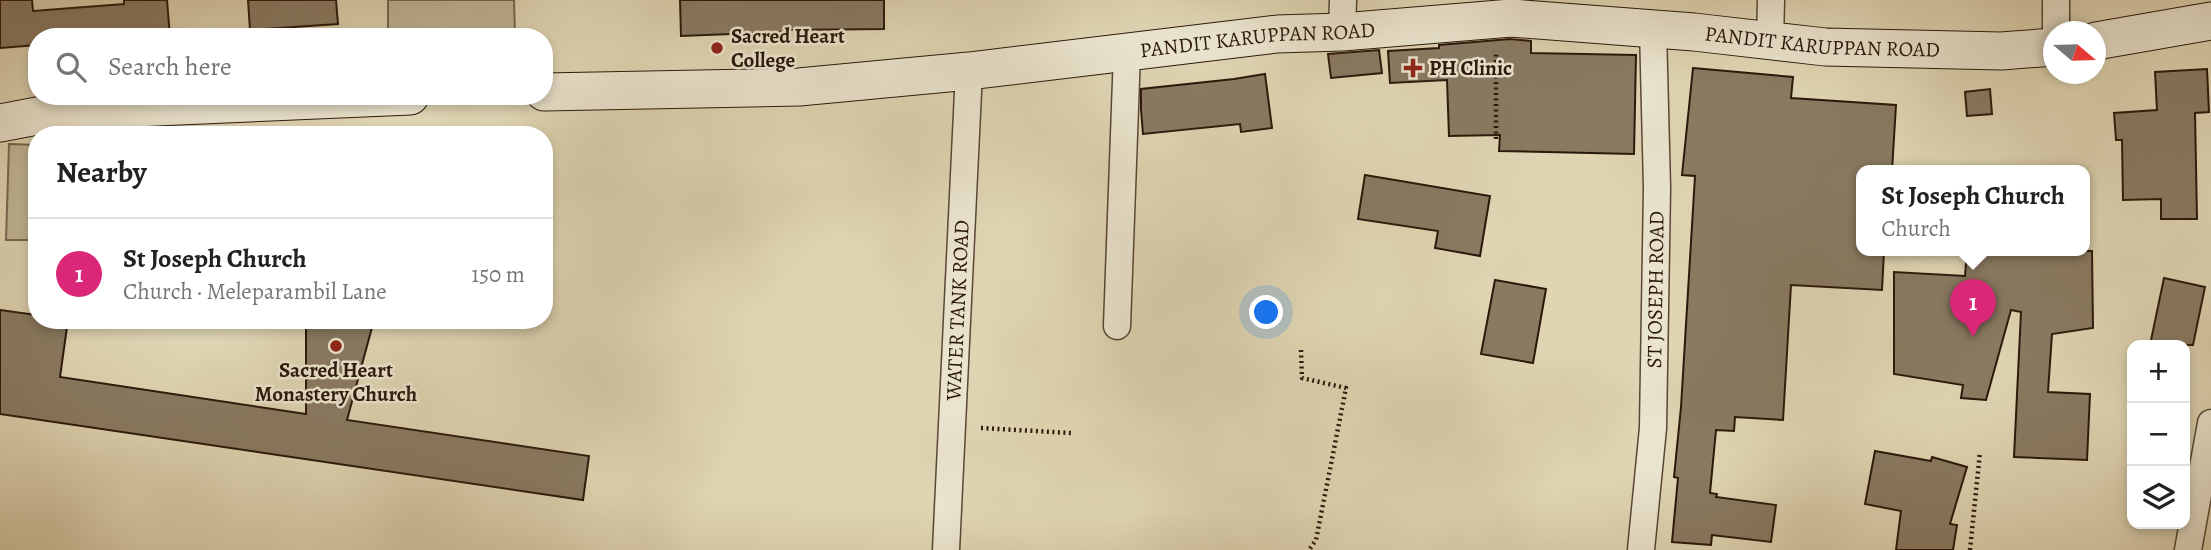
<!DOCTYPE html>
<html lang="en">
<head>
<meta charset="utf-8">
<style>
  :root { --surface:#fff; --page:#f6f6f6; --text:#222; --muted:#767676; --line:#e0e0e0; --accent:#db2777 }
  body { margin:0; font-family:Alegreya,serif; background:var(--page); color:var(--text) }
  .controls { position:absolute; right:21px; bottom:21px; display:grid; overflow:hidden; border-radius:14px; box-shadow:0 4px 10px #0003 }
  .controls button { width:63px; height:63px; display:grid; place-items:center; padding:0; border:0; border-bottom:2px solid var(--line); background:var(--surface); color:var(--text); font:35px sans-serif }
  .compass { position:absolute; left:2043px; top:21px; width:63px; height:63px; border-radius:50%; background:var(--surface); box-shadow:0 4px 10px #0003; rotate:109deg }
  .you { position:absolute; left:1267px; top:313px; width:24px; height:24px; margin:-18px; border:5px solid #fff; border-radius:50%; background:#1a73e8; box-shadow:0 0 0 10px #1a73e833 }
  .badge { display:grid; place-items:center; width:46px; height:46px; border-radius:50%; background:var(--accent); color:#fff; font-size:23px; font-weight:700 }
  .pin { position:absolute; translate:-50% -58px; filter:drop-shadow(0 2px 4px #0008) }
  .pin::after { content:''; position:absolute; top:37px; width:24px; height:21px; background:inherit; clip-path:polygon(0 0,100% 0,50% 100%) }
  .popup { position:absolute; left:1856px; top:165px; width:234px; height:91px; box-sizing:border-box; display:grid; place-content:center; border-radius:14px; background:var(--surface); filter:drop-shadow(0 2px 5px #0005); font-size:23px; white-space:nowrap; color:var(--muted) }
  .popup b { font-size:26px; color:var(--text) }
  .popup::after { content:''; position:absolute; left:50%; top:100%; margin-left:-14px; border:14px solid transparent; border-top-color:var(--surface) }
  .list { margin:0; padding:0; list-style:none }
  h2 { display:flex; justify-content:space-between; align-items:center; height:91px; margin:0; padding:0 28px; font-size:30px }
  h2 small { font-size:23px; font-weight:400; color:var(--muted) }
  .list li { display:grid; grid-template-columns:46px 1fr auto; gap:21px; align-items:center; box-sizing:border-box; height:112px; padding:0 28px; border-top:2px solid var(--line) }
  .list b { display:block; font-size:26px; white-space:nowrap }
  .list p { margin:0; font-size:23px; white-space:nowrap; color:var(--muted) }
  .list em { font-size:23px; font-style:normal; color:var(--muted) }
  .icon { flex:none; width:38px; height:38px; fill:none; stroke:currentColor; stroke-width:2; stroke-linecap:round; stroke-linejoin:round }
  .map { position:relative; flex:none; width:2211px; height:550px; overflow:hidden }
  .search { position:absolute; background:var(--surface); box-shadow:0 4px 10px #0003; left:28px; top:28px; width:525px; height:77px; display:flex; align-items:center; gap:18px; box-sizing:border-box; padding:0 24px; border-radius:28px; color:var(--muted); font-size:26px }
  .panel { position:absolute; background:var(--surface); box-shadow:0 4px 10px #0003; left:28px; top:126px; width:525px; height:203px; border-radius:28px }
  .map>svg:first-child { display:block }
  .pitch { fill:#c0b596; stroke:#766650; stroke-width:2 }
  .building { fill:#897a62; stroke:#2b180b; stroke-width:2 }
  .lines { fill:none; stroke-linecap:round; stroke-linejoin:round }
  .minor-casing { stroke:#584735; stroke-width:29 }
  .secondary-casing { stroke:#2b180b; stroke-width:39 }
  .path { stroke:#2b180b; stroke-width:4.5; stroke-dasharray:2 3.5; stroke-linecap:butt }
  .minor { stroke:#eae4ce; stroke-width:26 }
  .secondary { stroke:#eae4ce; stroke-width:37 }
  .poi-dot { fill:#8f2418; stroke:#eae4ce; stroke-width:2.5 }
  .labels { text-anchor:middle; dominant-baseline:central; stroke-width:5; stroke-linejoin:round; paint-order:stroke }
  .poi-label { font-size:21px; font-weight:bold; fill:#2b180b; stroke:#eae4ce; text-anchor:start }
  .street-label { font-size:21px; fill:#2b180b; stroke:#eae4ce }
</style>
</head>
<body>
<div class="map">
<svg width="2211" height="550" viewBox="0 0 2211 550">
  <rect width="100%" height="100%" fill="#dfd5b3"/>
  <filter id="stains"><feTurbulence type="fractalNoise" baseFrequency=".00286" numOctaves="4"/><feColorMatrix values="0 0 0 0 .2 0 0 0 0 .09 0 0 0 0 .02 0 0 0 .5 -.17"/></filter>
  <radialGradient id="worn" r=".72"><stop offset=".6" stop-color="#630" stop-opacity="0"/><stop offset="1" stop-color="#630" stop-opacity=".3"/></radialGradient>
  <g class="pitch">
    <polygon points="388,0 514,0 515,37 388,37"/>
    <polygon points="9,144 37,145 37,240 6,240"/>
  </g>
  <g class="building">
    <polygon points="0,0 32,0 33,11 124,4 124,0 167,0 170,37 37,37 37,45 0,48"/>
    <polygon points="248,0 336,0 338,24 250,30"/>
    <polygon points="680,0 884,0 884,29 785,30 785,32 681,36"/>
    <polygon points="1510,39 1531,41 1531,53 1636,55 1634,154 1499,151 1500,135 1449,136 1447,80 1390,83 1388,51 1439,48 1439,45"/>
    <polygon points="1379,50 1382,73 1331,78 1328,54"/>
    <polygon points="1693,68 1793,77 1791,98 1896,105 1892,171 1861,171 1861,251 1884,251 1882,290 1791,285 1783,420 1735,417 1734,431 1716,430 1710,493 1717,494 1716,497 1776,505 1771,542 1712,535 1711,545 1672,542 1678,478 1674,477 1681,407 1695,176 1682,175"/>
    <polygon points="2207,69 2209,112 2195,113 2197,219 2161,219 2161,199 2123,200 2122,140 2116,140 2114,113 2157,110 2155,72"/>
    <polygon points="1265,74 1272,128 1241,132 1240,124 1143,134 1141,110 1141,89 1234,79"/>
    <polygon points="1990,89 1992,114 1967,116 1965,92"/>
    <polygon points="1365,175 1490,196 1480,256 1435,248 1438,231 1358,219"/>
    <polygon points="1967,251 2092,251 2093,328 2052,334 2048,392 2090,394 2087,460 2014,457 2021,312 2011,310 1986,400 1961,398 1963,385 1894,374 1894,272 1965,276"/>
    <polygon points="2164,278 2205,287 2193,345 2150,345"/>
    <polygon points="1495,280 1546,289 1533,363 1481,354"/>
    <polygon points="0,310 37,315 37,320 68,320 60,377 306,414 306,320 374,320 347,420 589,456 583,500 0,414"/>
    <polygon points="1875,451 1931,461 1932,457 1967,467 1950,524 1957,525 1953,550 1896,550 1901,511 1865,504"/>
  </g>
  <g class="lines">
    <g class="minor-casing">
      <g id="minor">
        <polyline points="2056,0 2056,32"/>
        <polyline points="1342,32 1343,0"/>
        <polyline points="1770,41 1771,0"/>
        <polyline points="1117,326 1127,53"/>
        <path id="s1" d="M946,550L969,71"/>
        <path id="s2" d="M1641,550L1653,428L1657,188L1653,29"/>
        <polyline points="2188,550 2211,423"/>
      </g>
    </g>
    <g class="secondary-casing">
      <g id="secondary">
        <polyline points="2096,41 2211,21"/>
        <path id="s3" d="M544,92L799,87L969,71L1277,34L1342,32L1511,18L1694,32L1825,47L2001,51L2054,47"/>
        <polyline points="0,123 63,111 410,96"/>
      </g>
    </g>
    <g class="path">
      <polyline points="1496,139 1496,51"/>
      <polyline points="1301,350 1302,378 1346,388 1316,540 1309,550"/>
      <polyline points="981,428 1071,433"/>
      <polyline points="1970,550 1980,452"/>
    </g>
    <use href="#minor" class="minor"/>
    <use href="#secondary" class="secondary"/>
  </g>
  <g class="poi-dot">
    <circle cx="717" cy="48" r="7"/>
    <path d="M1409.5 57.5h7v7h7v7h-7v7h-7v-7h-7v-7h7z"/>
    <circle cx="336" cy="346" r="7"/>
  </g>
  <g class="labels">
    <g class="poi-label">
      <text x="731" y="36">Sacred Heart<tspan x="731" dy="24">College</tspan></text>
      <text x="1429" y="68">PH Clinic</text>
      <text x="336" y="370" text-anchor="middle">Sacred Heart<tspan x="336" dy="24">Monastery Church</tspan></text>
    </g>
    <g class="street-label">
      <text stroke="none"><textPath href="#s3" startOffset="716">PANDIT KARUPPAN ROAD</textPath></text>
      <text stroke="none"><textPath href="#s3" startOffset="1283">PANDIT KARUPPAN ROAD</textPath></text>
      <text stroke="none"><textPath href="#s2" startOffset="261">ST JOSEPH ROAD</textPath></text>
      <text stroke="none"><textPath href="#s1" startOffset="240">WATER TANK ROAD</textPath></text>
    </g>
  </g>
  <rect width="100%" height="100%" filter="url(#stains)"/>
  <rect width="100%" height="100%" fill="url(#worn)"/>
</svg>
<div class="controls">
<button>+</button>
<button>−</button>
<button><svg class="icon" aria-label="layers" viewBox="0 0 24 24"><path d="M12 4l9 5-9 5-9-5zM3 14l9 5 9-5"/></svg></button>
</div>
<svg class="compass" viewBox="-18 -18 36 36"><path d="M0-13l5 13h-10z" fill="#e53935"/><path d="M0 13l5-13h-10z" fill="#767676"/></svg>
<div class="you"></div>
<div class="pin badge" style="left:1973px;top:337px">1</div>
<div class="popup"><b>St Joseph Church</b>Church</div>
<div class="search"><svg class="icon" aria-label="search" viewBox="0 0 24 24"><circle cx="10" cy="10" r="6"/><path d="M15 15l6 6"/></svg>Search here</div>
<section class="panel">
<h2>Nearby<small></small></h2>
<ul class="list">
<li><span class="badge">1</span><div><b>St Joseph Church</b><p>Church · Meleparambil Lane</p></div><em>150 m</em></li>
</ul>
</section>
</div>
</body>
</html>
